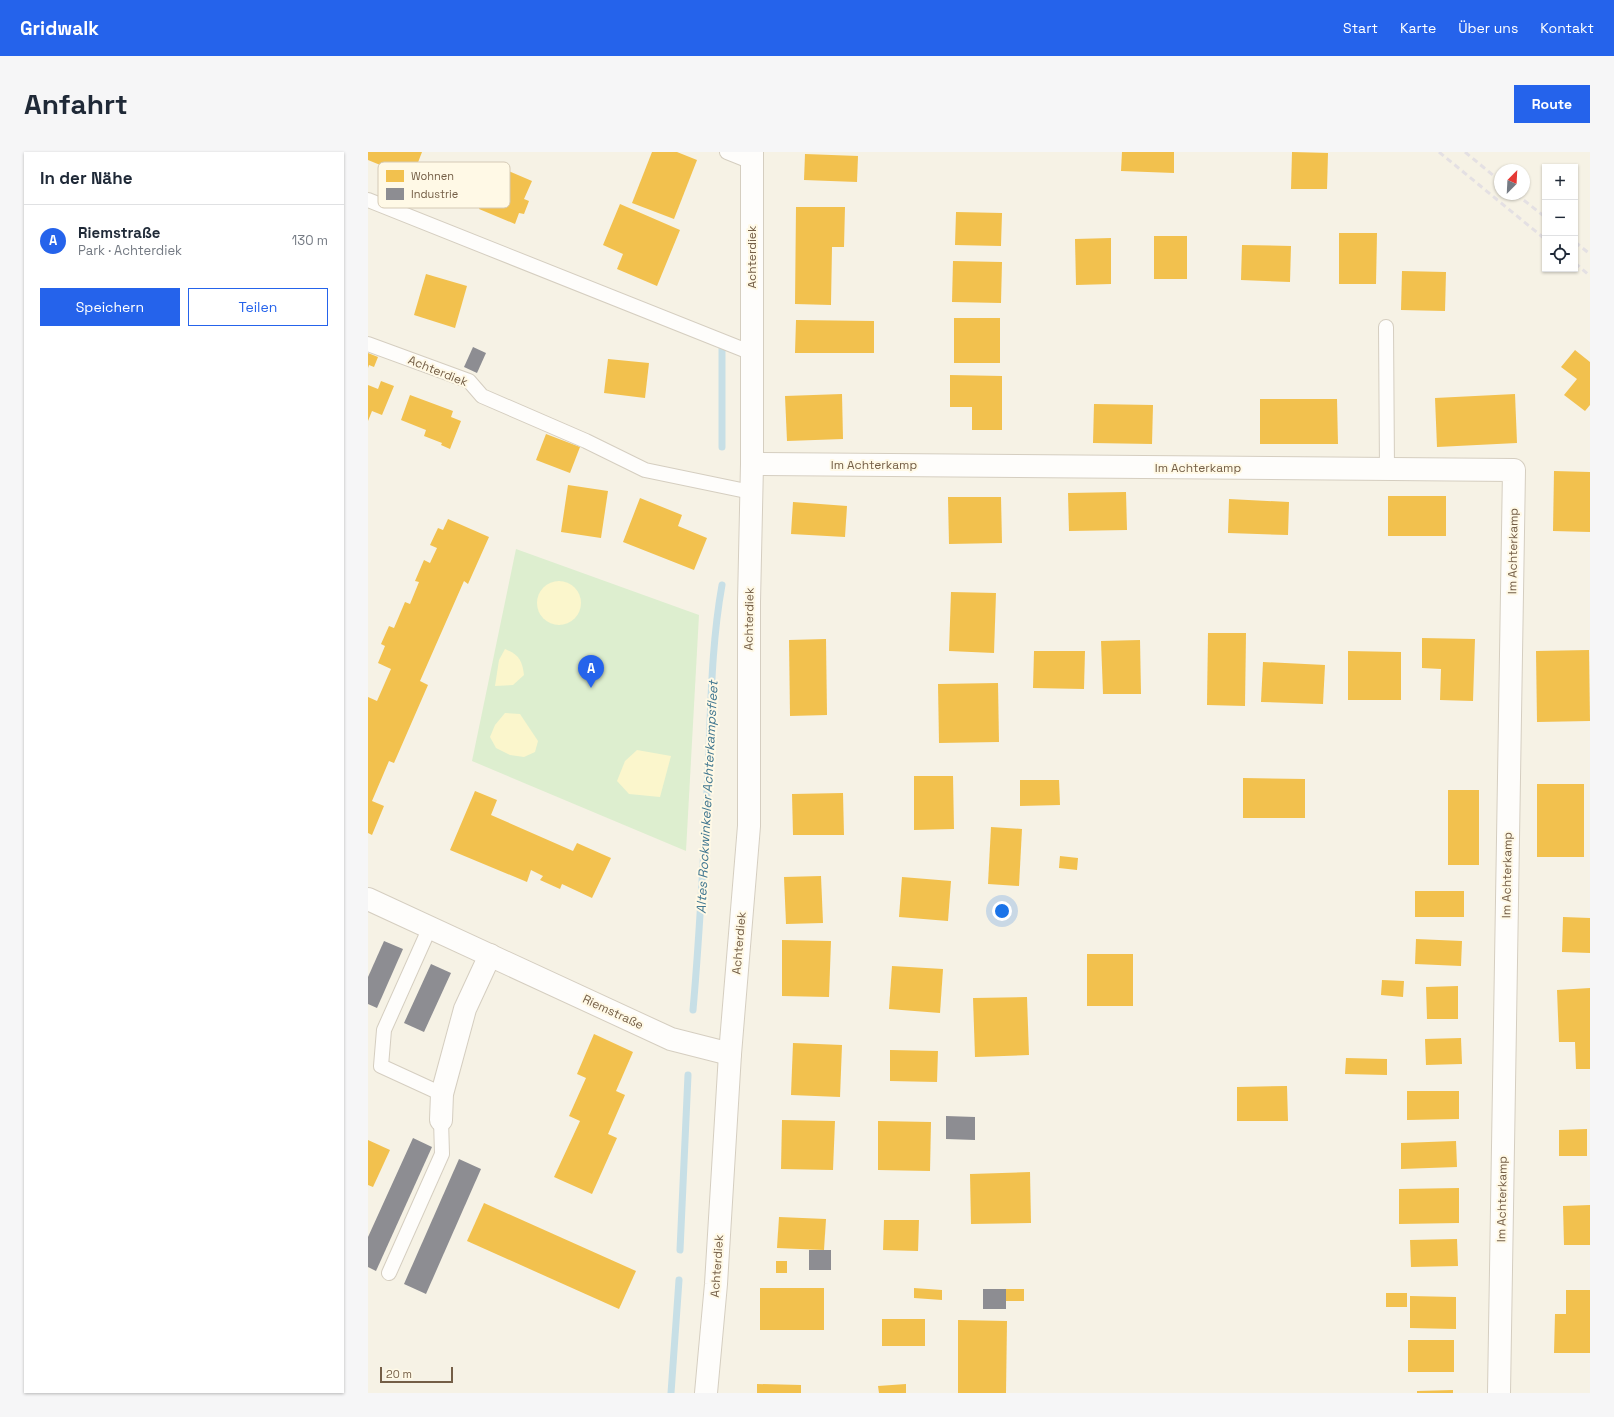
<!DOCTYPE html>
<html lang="de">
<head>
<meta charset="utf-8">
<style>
  :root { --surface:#fff; --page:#f6f6f7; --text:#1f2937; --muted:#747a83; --line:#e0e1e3; --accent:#2563eb }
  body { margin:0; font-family:"Space Grotesk",sans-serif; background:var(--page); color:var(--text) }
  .controls { position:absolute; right:12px; top:12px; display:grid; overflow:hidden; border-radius:0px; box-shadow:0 1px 3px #0004 }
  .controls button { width:36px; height:36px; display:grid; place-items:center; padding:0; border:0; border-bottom:1px solid var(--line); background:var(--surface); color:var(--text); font:20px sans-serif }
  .compass { position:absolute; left:1126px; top:12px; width:36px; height:36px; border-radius:50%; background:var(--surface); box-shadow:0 1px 3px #0004; rotate:24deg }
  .scale { position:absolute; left:12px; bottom:10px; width:73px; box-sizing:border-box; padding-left:4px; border:2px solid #745e46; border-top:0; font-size:11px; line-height:14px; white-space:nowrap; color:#745e46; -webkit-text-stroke:3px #fff9e6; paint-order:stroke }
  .you { position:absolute; left:634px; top:759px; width:14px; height:14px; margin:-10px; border:3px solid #fff; border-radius:50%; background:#1a73e8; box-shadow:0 0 0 6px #1a73e833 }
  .badge { display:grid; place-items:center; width:26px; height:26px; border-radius:50%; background:var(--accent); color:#fff; font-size:13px; font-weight:700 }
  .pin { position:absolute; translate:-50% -33px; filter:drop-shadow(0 1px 2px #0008) }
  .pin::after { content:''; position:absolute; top:21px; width:14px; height:12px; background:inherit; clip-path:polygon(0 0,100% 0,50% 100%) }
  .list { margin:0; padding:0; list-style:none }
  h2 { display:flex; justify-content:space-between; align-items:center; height:52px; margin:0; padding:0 16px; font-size:17px }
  h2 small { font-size:13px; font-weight:400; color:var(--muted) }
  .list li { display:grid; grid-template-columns:26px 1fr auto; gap:12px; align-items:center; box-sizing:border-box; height:72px; padding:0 16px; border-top:1px solid var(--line) }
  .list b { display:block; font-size:15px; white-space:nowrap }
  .list p { margin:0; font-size:13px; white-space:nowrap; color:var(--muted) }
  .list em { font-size:13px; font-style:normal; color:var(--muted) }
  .actions { display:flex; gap:8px; padding:12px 16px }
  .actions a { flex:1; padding:9px 0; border:1px solid var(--accent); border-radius:0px; text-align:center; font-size:14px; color:var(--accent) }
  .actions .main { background:var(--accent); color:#fff }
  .icon { flex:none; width:22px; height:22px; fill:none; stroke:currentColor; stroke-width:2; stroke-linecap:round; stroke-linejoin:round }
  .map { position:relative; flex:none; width:1222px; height:1241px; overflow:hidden; border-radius:0px }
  header { display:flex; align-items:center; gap:24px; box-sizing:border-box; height:56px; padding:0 20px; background:var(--accent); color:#fff }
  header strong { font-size:19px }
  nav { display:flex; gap:22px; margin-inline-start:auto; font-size:14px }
  .intro { display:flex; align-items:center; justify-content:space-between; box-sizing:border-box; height:96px; padding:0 24px }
  h1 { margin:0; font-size:28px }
  .button { padding:10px 18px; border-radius:0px; background:var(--accent); color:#fff; font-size:14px; font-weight:700 }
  main { display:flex; gap:24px; padding:0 24px }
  aside { flex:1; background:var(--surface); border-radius:0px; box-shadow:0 1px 3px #0004 }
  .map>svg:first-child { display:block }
  .green { fill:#ddeecf }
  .sand { fill:#fbf6cc }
  .homes { fill:#f2c14e }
  .industry { fill:#8d8d92 }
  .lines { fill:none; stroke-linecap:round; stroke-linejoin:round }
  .stream { stroke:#c7dfe6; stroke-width:7 }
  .service-casing { stroke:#d5cec0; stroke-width:16 }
  .minor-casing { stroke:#d5cec0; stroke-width:24 }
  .service { stroke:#fefdfb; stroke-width:14 }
  .minor { stroke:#fefdfb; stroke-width:22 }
  .rail { stroke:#e4e0e3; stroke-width:3; stroke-dasharray:6 4; stroke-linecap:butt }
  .labels { text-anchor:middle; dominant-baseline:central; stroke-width:4; stroke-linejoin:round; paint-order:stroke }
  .street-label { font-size:12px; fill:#745e46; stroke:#fff9e6 }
  .water-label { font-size:13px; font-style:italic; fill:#417790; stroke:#fff9e6 }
  .key { fill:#fff9e6; stroke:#d5cab6; stroke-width:1 }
  .key-label { font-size:11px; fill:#745e46 }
</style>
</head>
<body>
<header>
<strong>Gridwalk</strong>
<nav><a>Start</a><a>Karte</a><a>Über uns</a><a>Kontakt</a></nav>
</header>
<div class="intro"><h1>Anfahrt</h1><a class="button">Route</a></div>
<main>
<aside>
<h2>In der Nähe<small></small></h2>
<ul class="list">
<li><span class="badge">A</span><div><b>Riemstraße</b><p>Park · Achterdiek</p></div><em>130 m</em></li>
</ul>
<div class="actions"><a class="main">Speichern</a><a>Teilen</a></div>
</aside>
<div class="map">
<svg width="1222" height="1241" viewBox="0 0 1222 1241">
  <rect width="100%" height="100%" fill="#f6f2e5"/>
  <polygon class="green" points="148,397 331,463 318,699 104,609"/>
  <g class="sand">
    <circle cx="191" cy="451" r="22"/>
    <path d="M137,497C151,503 154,508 156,523L145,533L127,534L131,508Z"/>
    <polygon points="137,561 152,562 170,589 167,600 156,605 142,603 128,596 122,585 127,573"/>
    <polygon points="269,598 303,604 292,645 261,642 249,629 257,609"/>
  </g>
  <g class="homes">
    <polygon points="0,0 54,0 44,26 0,8"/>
    <polygon points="284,0 309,0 329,8 306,67 264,51"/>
    <polygon points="754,0 806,0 806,21 753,19"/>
    <polygon points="924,0 960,1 959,37 923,37"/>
    <polygon points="437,2 490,4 489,30 436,28"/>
    <polygon points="129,14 164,29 156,47 161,49 156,62 151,61 147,72 111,57"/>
    <polygon points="252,52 312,78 289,134 249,117 255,102 235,93"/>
    <polygon points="428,55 477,55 476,95 464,95 463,153 427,152"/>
    <polygon points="588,60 634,61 633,94 587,93"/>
    <polygon points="971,81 1009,81 1008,132 971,132"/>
    <rect x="786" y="84" width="33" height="43"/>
    <polygon points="743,86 743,132 708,133 707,87"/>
    <polygon points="874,93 923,94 922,130 873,128"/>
    <polygon points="585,109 634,110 633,151 584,150"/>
    <polygon points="1034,119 1078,120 1077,159 1033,158"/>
    <polygon points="58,122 99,134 87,176 46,163"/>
    <rect x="586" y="166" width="46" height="45"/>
    <polygon points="428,168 506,169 506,201 427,201"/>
    <polygon points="1207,198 1222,210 1222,253 1217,259 1196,243 1209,227 1193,215"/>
    <polygon points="0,201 10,205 6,215 1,213 0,216"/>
    <polygon points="240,207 281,211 277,246 236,241"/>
    <polygon points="582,223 634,224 634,278 604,278 604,255 582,255"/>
    <polygon points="13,229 26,234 14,263 4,259 0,269 0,233 10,237"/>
    <polygon points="474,242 475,287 419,289 417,244"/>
    <polygon points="1147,242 1149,291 1069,295 1067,246"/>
    <polygon points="42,243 85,259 83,265 93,269 82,297 73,293 74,291 56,284 58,278 33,268"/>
    <polygon points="892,247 969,247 970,292 892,292"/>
    <polygon points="726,252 785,253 784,292 725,291"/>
    <polygon points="178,282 212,295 202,321 168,308"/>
    <polygon points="1186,319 1222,320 1222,380 1185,379"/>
    <polygon points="200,333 240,339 233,386 193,380"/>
    <polygon points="758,340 759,378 701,379 700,341"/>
    <rect x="1020" y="344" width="58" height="40"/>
    <polygon points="580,345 633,345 634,391 581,392"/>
    <polygon points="272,346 314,363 310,374 339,386 326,418 255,390"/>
    <polygon points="861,347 921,350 920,383 860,381"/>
    <polygon points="425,350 479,354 477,385 423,382"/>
    <polygon points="80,367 121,385 100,432 96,429 52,529 60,533 26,611 21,609 4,649 16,654 4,683 0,681 0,545 9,549 23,517 10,511 17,494 13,492 21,474 26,476 37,450 42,452 51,430 47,429 56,408 62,411 69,396 62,393 70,376 75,378"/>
    <polygon points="583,440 628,441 626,501 581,499"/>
    <polygon points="840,481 878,481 877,554 839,553"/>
    <polygon points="1054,486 1107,487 1105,549 1072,548 1073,517 1054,516"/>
    <polygon points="458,487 459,563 422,564 421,488"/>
    <polygon points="772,488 773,542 735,542 733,489"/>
    <polygon points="1221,498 1222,569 1169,570 1168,499"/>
    <polygon points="666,499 717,499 716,537 665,536"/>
    <polygon points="980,499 1033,500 1033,548 980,548"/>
    <polygon points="895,510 957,513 955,552 893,550"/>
    <polygon points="630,531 631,590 571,591 570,532"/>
    <polygon points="546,624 585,624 586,677 546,678"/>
    <polygon points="875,626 937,627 937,666 875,666"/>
    <polygon points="652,628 691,628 692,653 652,654"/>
    <rect x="1169" y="632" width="47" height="73"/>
    <rect x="1080" y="638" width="31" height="75"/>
    <polygon points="107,639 129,648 123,663 205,699 209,691 243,706 224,746 194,732 192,737 172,728 175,724 163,718 159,730 82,698"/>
    <polygon points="475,641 476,683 425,683 424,642"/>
    <polygon points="623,675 654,677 651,734 620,732"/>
    <polygon points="692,704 710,706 709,718 691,716"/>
    <polygon points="453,724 455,771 418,772 416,725"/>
    <polygon points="534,725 583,729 580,769 531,765"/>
    <rect x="1047" y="739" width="49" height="26"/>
    <polygon points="1195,765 1222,766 1222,801 1194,800"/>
    <polygon points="1048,787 1094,789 1093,814 1047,812"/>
    <polygon points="414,788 463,789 461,845 414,844"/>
    <rect x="719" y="802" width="46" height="52"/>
    <polygon points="524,814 575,817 572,861 521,857"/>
    <polygon points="1014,828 1036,829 1035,845 1013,843"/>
    <polygon points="1090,834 1090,867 1059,867 1058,835"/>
    <polygon points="1222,836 1222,917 1208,917 1207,890 1191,890 1189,838"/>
    <polygon points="659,845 661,903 607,905 605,846"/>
    <polygon points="226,882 265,900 248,939 257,943 240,982 249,986 224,1042 186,1025 212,969 201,964 218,926 209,922"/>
    <polygon points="1093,886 1094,912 1058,913 1057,887"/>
    <polygon points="425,891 474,893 472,945 423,943"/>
    <polygon points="522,898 570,899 569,930 522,929"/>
    <polygon points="978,906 1019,907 1019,923 977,922"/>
    <polygon points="919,934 920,969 869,969 869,935"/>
    <polygon points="1039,939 1091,939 1091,967 1039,968"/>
    <polygon points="414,968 467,969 465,1018 413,1017"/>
    <polygon points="510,969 563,970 562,1019 510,1018"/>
    <polygon points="1219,977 1219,1004 1191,1004 1191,978"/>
    <polygon points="0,988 22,998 5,1035 0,1033"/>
    <polygon points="1088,989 1089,1015 1033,1017 1033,991"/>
    <polygon points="662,1020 663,1071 603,1072 602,1022"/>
    <polygon points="1091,1036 1091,1071 1031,1072 1031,1037"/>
    <polygon points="116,1051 268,1119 251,1157 99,1089"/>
    <polygon points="1222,1053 1222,1093 1196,1093 1195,1054"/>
    <polygon points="411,1065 458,1067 456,1098 409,1096"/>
    <polygon points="516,1068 551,1068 550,1099 515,1098"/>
    <polygon points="1089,1087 1090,1114 1043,1115 1042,1088"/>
    <rect x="408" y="1109" width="11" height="12"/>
    <rect x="392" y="1136" width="64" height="42"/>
    <polygon points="546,1136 574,1138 574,1148 546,1146"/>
    <rect x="638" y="1137" width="18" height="12"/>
    <polygon points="1198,1138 1222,1138 1222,1201 1186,1201 1187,1162 1198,1162"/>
    <rect x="1018" y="1141" width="21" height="14"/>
    <polygon points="1042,1144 1088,1145 1088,1177 1042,1176"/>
    <rect x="514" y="1167" width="43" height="27"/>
    <polygon points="590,1168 639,1169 638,1241 590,1241"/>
    <rect x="1040" y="1188" width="46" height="32"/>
    <polygon points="389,1232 433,1233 433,1241 389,1241"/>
    <polygon points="538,1232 538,1241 511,1241 510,1234"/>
    <polygon points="1085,1238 1085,1241 1049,1241 1049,1239"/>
  </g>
  <g class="industry">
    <polygon points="105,195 118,201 109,221 96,215"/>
    <polygon points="16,789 35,797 9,856 0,852 0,825"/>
    <polygon points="63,812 83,821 56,880 36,871"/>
    <polygon points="578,964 607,965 607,988 578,987"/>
    <polygon points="45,986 64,995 8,1119 0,1115 0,1085"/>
    <polygon points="91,1007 113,1017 58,1142 36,1132"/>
    <rect x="441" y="1098" width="22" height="20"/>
    <rect x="615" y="1137" width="23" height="20"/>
  </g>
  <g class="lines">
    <g class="stream">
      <polyline points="354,295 354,196"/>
      <path d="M325,858C332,779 336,699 340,620C343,557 343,494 354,433"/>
      <polyline points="312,1098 320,923"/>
      <polyline points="303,1241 311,1128"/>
    </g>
    <g class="service-casing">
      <g id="service">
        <polyline points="359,0 384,10"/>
        <polyline points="0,48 384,201"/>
        <polyline points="1018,175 1019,318"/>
        <polyline points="0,192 101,229 114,244 218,289 277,318 383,340"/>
        <polyline points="62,775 16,878 13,914 74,942"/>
        <polyline points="21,1121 74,1002 73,968"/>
      </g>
    </g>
    <g class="minor-casing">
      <g id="minor">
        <polyline points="384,312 1146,318 1131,1241"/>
        <polyline points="0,747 303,887 362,902"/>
        <polyline points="73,968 74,942 97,857 122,803"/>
        <polyline points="338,1241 348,1132 362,902 381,674 381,450 384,312 384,0"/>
      </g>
    </g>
    <use href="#service" class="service"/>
    <use href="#minor" class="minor"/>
    <g class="rail">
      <polyline points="1071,0 1177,87"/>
      <polyline points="1097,0 1132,29"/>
      <polyline points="1148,42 1177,65"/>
      <polyline points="1207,90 1222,102"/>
      <polyline points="1207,111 1222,124"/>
    </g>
  </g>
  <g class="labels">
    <g class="street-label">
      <text transform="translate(384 105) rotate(-90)">Achterdiek</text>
      <text transform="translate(70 219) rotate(22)">Achterdiek</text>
      <text x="506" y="313">Im Achterkamp</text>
      <text x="830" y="316">Im Achterkamp</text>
      <text transform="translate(1145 399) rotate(-89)">Im Achterkamp</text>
      <text transform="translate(381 467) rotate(-89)">Achterdiek</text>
      <text transform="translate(1139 723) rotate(-89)">Im Achterkamp</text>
      <text transform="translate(371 791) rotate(-85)">Achterdiek</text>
      <text transform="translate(245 860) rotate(25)">Riemstraße</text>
      <text transform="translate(1134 1047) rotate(-89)">Im Achterkamp</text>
      <text transform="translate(349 1114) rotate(-86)">Achterdiek</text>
    </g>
    <g class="water-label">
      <text transform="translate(339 645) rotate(-87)">Altes Rockwinkeler Achterkampsfleet</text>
    </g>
  </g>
  <rect x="10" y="10" width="132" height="46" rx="6" class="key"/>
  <rect x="18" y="18" width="18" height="12" fill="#f2c14e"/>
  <rect x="18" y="36" width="18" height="12" fill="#8d8d92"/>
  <g class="key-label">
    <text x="43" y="28">Wohnen</text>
    <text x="43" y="46">Industrie</text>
  </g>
</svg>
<div class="controls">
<button>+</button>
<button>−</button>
<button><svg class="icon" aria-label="locate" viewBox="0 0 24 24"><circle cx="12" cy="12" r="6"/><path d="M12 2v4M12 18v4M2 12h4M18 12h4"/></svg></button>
</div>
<svg class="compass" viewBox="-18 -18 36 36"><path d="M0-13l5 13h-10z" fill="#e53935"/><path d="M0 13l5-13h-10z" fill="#747a83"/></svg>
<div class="scale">20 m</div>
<div class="you"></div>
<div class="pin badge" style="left:223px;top:536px">A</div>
</div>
</main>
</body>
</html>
